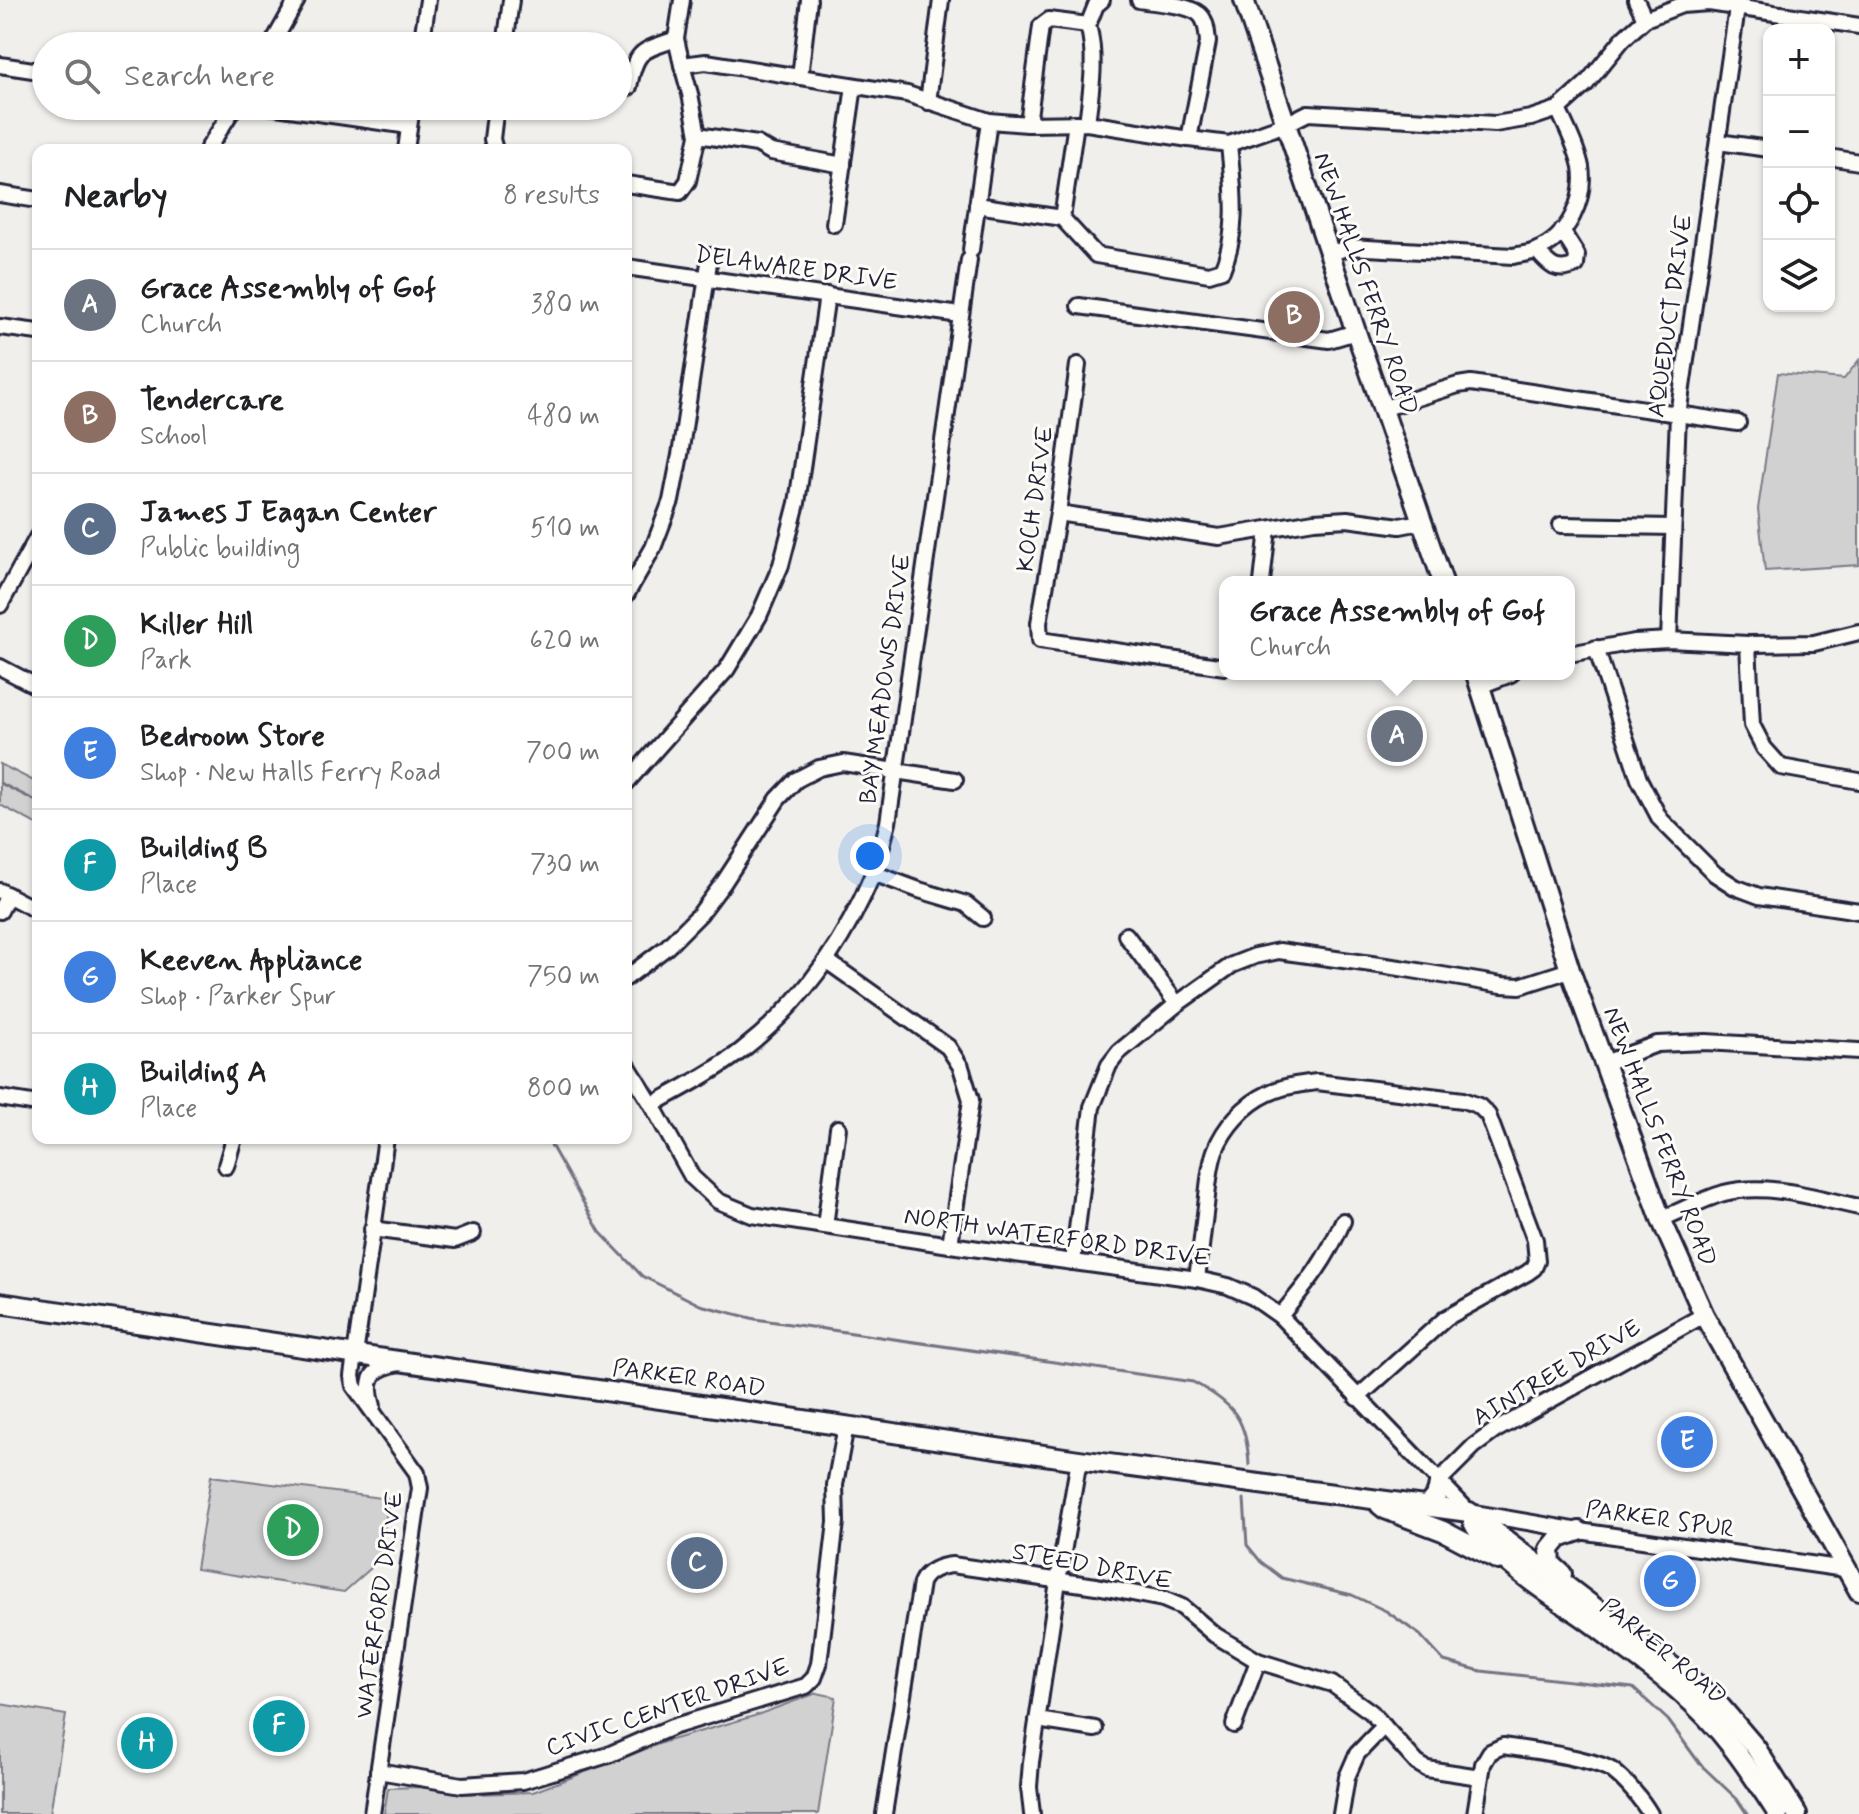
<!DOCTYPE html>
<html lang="en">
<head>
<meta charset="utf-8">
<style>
  :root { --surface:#fff; --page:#f2f2f2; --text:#202124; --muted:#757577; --line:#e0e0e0; --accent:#c8321e }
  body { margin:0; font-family:Mynerve,sans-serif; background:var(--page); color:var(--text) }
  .controls { position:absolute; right:24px; top:24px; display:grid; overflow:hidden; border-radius:16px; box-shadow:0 2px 6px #0004 }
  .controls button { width:72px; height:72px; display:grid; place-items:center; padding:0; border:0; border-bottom:2px solid var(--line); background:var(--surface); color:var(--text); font:40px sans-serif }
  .you { position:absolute; left:870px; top:856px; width:28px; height:28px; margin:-20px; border:6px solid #fff; border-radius:50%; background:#1a73e8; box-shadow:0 0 0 12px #1a73e833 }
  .badge { display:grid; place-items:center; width:52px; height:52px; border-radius:50%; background:var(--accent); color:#fff; font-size:26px; font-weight:700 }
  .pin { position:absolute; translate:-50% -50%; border:4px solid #fff; box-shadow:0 2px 8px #0006 }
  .popup { position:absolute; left:1219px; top:576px; width:356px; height:104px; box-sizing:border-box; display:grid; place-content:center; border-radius:16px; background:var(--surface); filter:drop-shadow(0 2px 6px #0005); font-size:26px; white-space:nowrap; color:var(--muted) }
  .popup b { font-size:30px; color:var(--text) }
  .popup::after { content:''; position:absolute; left:50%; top:100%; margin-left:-16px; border:16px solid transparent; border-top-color:var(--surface) }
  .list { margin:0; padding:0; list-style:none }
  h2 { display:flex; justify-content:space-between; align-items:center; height:104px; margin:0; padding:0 32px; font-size:34px }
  h2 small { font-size:26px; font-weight:400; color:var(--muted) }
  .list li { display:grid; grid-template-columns:52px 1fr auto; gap:24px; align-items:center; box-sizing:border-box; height:112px; padding:0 32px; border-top:2px solid var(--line) }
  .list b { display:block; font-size:30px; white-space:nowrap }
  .list p { margin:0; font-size:26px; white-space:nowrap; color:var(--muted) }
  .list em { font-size:26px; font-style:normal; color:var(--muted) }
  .icon { flex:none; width:44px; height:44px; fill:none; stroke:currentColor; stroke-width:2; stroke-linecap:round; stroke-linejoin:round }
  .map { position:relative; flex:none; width:1859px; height:1814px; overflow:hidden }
  .search { position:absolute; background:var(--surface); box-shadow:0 2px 6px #0004; left:32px; top:32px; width:600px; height:88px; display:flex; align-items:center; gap:20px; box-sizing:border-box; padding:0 28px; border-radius:44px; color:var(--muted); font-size:30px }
  .panel { position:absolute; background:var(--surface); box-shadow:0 2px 6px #0004; left:32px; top:144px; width:600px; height:1000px; border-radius:16px }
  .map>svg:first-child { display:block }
  .green { fill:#d2d1d1; stroke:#7a7a86; stroke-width:2 }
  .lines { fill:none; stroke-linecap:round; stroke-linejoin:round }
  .stream { stroke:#737381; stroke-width:3 }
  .minor-casing { stroke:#22223b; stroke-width:20 }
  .major-casing { stroke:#22223b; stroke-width:24 }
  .minor { stroke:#fdfcf7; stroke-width:14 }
  .major { stroke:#fdfcf7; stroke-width:18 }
  .labels { text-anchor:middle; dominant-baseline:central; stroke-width:6; stroke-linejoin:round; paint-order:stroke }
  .street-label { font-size:24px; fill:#22223b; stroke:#fdfcf7 }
</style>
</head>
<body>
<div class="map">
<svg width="1859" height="1814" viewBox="0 0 1859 1814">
  <rect width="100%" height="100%" fill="#f0efec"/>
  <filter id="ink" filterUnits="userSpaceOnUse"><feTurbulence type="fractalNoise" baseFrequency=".0125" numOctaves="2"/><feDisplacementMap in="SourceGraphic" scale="16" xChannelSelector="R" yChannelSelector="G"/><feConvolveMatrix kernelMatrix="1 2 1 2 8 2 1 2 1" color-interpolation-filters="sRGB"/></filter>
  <g filter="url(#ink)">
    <g class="green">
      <polygon points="1859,360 1859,565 1765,571 1758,509 1778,373 1844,379"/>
      <polygon points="0,764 38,783 38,825 0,805"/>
      <polygon points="211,1476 389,1499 379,1561 344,1592 196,1569"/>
      <polygon points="817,1693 836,1697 818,1814 384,1814 388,1788 421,1787 476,1794 533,1792 664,1742 754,1716"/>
      <polygon points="0,1704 66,1715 50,1814 0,1814"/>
    </g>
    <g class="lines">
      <g class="stream">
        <polyline points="0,783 38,802"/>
        <path d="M547,1138L600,1232L642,1276L700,1305L755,1319L1193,1382C1233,1403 1247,1419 1249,1465"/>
        <polyline points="1244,1499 1247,1545 1261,1562 1282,1578 1352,1595 1386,1611 1420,1635 1444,1661 1481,1671 1633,1688 1668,1720 1700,1764 1737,1799 1747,1814"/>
      </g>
      <g class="minor-casing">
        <g id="minor">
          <path d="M1139,0C1155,3 1193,4 1202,17C1207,24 1207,34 1208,42L1189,139"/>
          <polyline points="1636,0 1645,19"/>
          <polyline points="676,39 682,65 706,62 907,94 989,121 1028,124 1087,123 1189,139 1229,144 1286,124 1308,113 1495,124 1531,118 1558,109 1586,84 1623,39 1645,19 1682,5 1709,3 1859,26"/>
          <polyline points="271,46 297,0"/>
          <polyline points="421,46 428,0"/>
          <polyline points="505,46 511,0"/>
          <polyline points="0,65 46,72"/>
          <polyline points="800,77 809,0"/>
          <path d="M629,87C636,49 642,51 676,39L682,0"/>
          <polyline points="928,102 941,0"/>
          <polyline points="269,106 409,126"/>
          <path d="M1087,123C1091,90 1097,58 1088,25"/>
          <polyline points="1028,124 1041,26 1049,20 1088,25 1096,5 1102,0"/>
          <polyline points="698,135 757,144 771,152 843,165"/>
          <polyline points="1718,142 1769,149"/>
          <polyline points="207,150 235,106"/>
          <polyline points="406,150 412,106"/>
          <polyline points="495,150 492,139 496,106"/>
          <polyline points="1829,157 1859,162"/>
          <polyline points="626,184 680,192 688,181 698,135 690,94 682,65"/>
          <polyline points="0,194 38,200"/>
          <path d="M977,205L1062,218L1096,255L1209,274L1222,270C1240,228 1233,188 1229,144"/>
          <polyline points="1062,218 1076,123"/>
          <polyline points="834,224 854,86"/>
          <polyline points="971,250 989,121"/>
          <path d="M1537,251C1549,265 1556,274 1576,265L1577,255L1562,231"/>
          <path d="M1329,254L1349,247L1513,256C1521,254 1530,254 1537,250C1568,238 1586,199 1581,167C1577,147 1566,127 1558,109"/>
          <polyline points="626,267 960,315"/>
          <polyline points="1079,306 1329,340 1356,332"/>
          <polyline points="0,327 38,332"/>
          <polyline points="1078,365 1058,513 1039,623 1040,640 1225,667"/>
          <polyline points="1382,409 1458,385 1471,383 1738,423"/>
          <polyline points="1058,513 1219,537 1314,521 1347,519 1400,526 1421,522"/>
          <polyline points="1561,525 1673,527"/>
          <polyline points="1262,582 1268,529"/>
          <polyline points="626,595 653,548 671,501 680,455 710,256"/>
          <polyline points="0,605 38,536"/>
          <polyline points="1669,640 1678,415 1738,1"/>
          <polyline points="1748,644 1752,725 1764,748 1781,767 1859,781"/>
          <polyline points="1596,648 1639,779 1660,819 1715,874 1735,887 1759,896 1859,911"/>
          <polyline points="1569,654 1634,642 1669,640 1748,644 1814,643 1859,632"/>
          <polyline points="0,667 38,687"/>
          <polyline points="1480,686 1511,674"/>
          <polyline points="626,783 727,669 759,616 781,565 797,503 827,295"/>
          <polyline points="873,873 919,890 966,904 983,918"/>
          <polyline points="0,891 38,911"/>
          <polyline points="0,911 8,895"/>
          <polyline points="1126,935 1177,1004"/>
          <polyline points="827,961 948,1047 961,1067 971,1100 950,1245"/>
          <polyline points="626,978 667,947 700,914 724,882 778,799 796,780 819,768 843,763 955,780"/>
          <polyline points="626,1063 652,1105 692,1177 718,1201 752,1215 950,1245 1197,1279 1228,1286 1253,1297 1280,1316 1469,1512 1579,1531 1845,1569"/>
          <polyline points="1604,1063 1657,1044 1706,1042 1859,1051"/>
          <polyline points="0,1098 38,1104"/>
          <path d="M652,1105C682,1088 714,1072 741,1051C800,1005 843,945 872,876C879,859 883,841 888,823L969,260"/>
          <polyline points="226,1166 234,1138"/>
          <path d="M1661,1219C1681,1211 1703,1199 1724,1193C1768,1182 1816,1198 1859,1207"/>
          <polyline points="825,1226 838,1128"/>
          <polyline points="372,1229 455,1240 473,1233"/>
          <polyline points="1073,1262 1092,1107 1109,1065 1119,1052 1177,1004 1232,965 1255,956 1279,951 1400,968 1502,985 1520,986 1570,970"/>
          <path d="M1197,1279C1200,1255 1203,1230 1206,1206C1208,1188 1209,1168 1215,1151C1224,1127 1245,1104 1269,1093C1283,1086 1301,1084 1317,1082L1463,1100L1479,1106L1488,1115L1535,1240L1537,1261L1534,1268L1527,1273L1446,1318L1357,1398"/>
          <path d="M1280,1316C1308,1283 1326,1261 1343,1221"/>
          <path d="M373,1406C365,1379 371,1368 400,1363"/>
          <polyline points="1440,1480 1474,1446 1496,1430 1704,1315"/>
          <polyline points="1037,1720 1095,1729"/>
          <polyline points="1234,1725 1258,1661"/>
          <polyline points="378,1771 462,1785 523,1781 608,1755 672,1727 806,1686 814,1678 819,1664 836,1522 835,1485 846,1426"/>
          <polyline points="372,1814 420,1488 417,1473 354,1386 352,1376 386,1138"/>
          <path d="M884,1814L921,1583C926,1571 940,1566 952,1565L1096,1586L1163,1599L1182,1607L1215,1635L1258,1661L1332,1684L1371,1712L1417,1763L1427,1769L1480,1777"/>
          <polyline points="1032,1814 1029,1787 1031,1762 1058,1581 1079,1460"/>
          <polyline points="1341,1814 1347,1777 1357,1754 1384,1726"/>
          <path d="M1475,1814L1483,1764L1490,1752L1503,1746C1529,1750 1594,1758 1613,1771C1626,1781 1642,1800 1650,1814"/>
        </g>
      </g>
      <g class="major-casing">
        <g id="major">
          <polyline points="1244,0 1356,332 1443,582"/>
          <polyline points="1476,674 1570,970 1661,1219 1704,1315 1859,1591"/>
          <polyline points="0,1303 1079,1460 1469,1512 1698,1686 1721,1707 1756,1748 1797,1814"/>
          <polyline points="1380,1505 1385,1509 1443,1531 1498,1560"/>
          <polyline points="1427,1506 1437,1494 1440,1480"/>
          <path d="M1473,1522C1486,1552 1549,1595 1577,1613C1592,1623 1607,1635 1621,1646C1641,1661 1661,1675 1679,1691C1721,1726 1749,1769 1778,1814"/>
          <polyline points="1562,1574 1551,1564 1550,1549 1559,1538 1579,1531"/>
        </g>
      </g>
      <use href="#minor" class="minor"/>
      <use href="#major" class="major"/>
    </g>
  </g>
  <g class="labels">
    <g class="street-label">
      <text transform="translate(796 269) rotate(8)">DELAWARE DRIVE</text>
      <text transform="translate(1365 284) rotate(71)">NEW HALLS FERRY ROAD</text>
      <text transform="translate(1671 316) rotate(-82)">AQUEDUCT DRIVE</text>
      <text transform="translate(1036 499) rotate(-82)">KOCH DRIVE</text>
      <text transform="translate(886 679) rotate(-82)">BAY MEADOWS DRIVE</text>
      <text transform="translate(1659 1137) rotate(69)">NEW HALLS FERRY ROAD</text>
      <text transform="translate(1057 1238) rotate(8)">NORTH WATERFORD DRIVE</text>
      <text transform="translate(1557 1373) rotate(-30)">AINTREE DRIVE</text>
      <text transform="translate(689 1379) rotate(8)">PARKER ROAD</text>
      <text transform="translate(1660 1520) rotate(8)">PARKER SPUR</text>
      <text transform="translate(1092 1567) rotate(11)">STEED DRIVE</text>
      <text transform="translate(380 1605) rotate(-82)">WATERFORD DRIVE</text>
      <text transform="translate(1663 1652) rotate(39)">PARKER ROAD</text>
      <text transform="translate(668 1708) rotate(-19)">CIVIC CENTER DRIVE</text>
    </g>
  </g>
</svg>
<div class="controls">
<button>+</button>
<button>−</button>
<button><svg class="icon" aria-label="locate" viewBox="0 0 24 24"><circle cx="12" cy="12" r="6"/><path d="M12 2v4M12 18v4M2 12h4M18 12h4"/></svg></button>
<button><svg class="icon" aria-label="layers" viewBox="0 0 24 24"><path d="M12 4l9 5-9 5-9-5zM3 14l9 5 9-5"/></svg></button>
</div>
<div class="you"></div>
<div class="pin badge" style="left:1397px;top:736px;background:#6b7280">A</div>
<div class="popup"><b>Grace Assembly of Gof</b>Church</div>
<div class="pin badge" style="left:1294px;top:317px;background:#8d6e63">B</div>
<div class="pin badge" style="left:697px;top:1563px;background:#5c6f8a">C</div>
<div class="pin badge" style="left:293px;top:1530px;background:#2e9e5b">D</div>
<div class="pin badge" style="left:1687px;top:1442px;background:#3f7fe0">E</div>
<div class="pin badge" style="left:279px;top:1726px;background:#0f9aa8">F</div>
<div class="pin badge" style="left:1670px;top:1581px;background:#3f7fe0">G</div>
<div class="pin badge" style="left:147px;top:1743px;background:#0f9aa8">H</div>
<div class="search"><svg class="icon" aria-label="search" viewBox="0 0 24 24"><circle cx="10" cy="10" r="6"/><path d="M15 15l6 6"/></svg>Search here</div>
<section class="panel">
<h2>Nearby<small>8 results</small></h2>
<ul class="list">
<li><span class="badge" style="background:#6b7280">A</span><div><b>Grace Assembly of Gof</b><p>Church</p></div><em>380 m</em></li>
<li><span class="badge" style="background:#8d6e63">B</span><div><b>Tendercare</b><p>School</p></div><em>480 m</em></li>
<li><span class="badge" style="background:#5c6f8a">C</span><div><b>James J Eagan Center</b><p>Public building</p></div><em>510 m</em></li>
<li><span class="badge" style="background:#2e9e5b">D</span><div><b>Killer Hill</b><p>Park</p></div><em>620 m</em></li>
<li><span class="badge" style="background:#3f7fe0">E</span><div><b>Bedroom Store</b><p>Shop · New Halls Ferry Road</p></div><em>700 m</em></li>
<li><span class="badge" style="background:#0f9aa8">F</span><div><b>Building B</b><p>Place</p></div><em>730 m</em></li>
<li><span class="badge" style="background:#3f7fe0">G</span><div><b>Keeven Appliance</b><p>Shop · Parker Spur</p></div><em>750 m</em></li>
<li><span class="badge" style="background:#0f9aa8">H</span><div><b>Building A</b><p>Place</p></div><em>800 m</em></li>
</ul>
</section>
</div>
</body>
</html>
